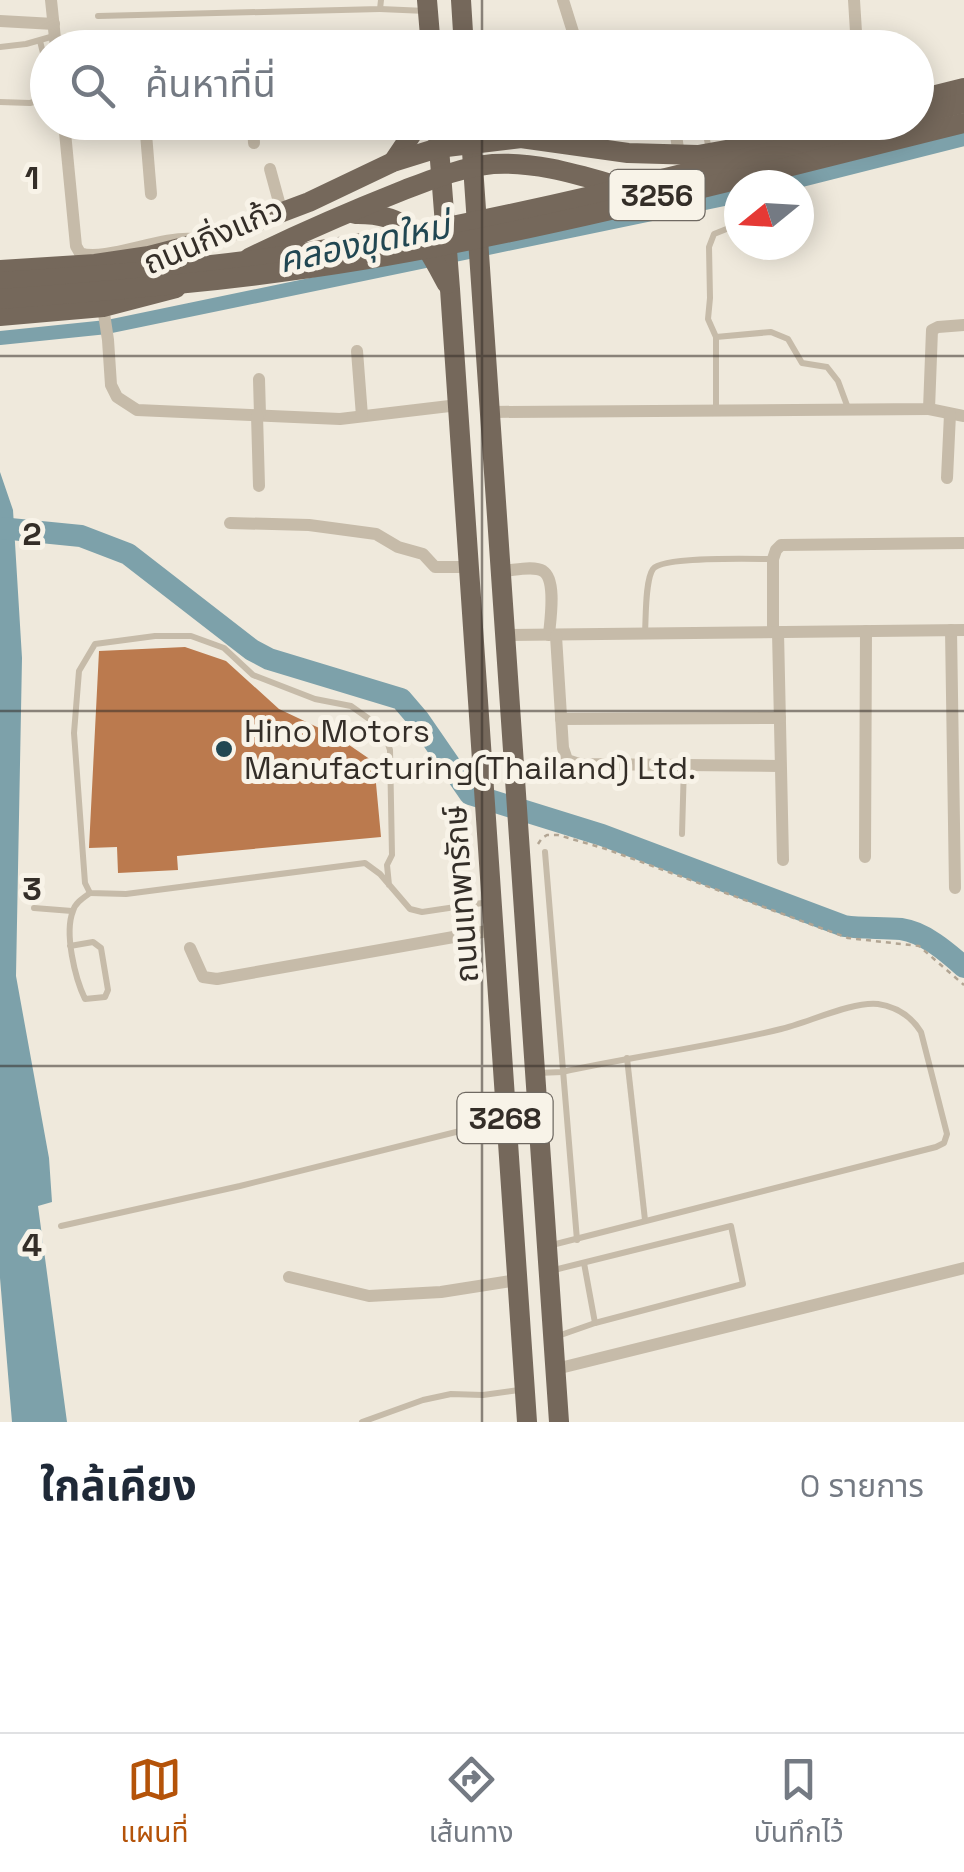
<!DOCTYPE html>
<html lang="th">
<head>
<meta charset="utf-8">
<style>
  :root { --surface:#fff; --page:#f2f2f3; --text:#1f2937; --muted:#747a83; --line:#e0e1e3; --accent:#b45309 }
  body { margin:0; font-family:"Space Grotesk","Noto Sans Thai",sans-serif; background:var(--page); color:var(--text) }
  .compass { position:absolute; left:724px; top:170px; width:90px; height:90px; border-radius:50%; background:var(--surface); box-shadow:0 5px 25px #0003; rotate:252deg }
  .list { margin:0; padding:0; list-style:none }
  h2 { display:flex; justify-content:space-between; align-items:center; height:130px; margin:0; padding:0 40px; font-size:42px }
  h2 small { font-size:32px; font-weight:400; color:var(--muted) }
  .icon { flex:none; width:55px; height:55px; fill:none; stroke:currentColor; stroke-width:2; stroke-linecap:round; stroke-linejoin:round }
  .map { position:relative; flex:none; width:964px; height:1422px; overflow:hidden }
  .search { position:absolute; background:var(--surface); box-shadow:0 5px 25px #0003; left:30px; right:30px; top:30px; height:110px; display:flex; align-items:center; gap:25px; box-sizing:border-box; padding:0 35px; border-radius:55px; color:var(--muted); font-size:38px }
  .sheet { height:310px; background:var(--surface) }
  nav { display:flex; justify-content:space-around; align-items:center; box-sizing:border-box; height:140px; border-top:2px solid var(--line); background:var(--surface); font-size:28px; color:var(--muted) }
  nav a { display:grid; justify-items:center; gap:5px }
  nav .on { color:var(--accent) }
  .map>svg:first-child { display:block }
  .water { fill:#7da1aa }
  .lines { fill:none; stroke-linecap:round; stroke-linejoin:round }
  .canal { stroke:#7da1aa; stroke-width:14 }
  .river { stroke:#7da1aa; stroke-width:22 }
  .building { fill:#bb7a4e }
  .path { stroke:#b2a593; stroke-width:2.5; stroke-dasharray:5 5; stroke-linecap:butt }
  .service { stroke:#c6bba9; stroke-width:6 }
  .minor { stroke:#c6bba9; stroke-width:12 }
  .primary { stroke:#75685b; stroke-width:20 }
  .path-bridge { stroke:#b2a593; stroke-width:2.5; stroke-dasharray:5 5; stroke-linecap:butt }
  .primary-bridge { stroke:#75685b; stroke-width:20 }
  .grid { fill:none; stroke:#342e28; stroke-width:2.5; stroke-opacity:0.55 }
  .poi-dot { fill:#214752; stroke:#f8f3e8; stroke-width:4 }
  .labels { text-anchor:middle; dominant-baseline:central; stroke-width:10; stroke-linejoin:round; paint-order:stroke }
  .shield { fill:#f8f3e8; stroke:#6f6962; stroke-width:2.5 }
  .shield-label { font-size:30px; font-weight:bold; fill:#342e28 }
  .street-label { font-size:32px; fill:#342e28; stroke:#f8f3e8 }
  .poi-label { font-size:32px; fill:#342e28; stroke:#f8f3e8; text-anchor:start }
  .water-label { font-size:35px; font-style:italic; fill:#214752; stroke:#f8f3e8 }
  .grid-label { font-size:32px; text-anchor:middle; font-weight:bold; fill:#342e28; stroke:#f8f3e8; stroke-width:10; stroke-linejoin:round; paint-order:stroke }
</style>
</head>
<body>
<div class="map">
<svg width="964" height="1422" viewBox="0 0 964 1422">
  <rect width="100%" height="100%" fill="#efe9dc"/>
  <polygon class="water" points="0,472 13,510 22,658 16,976 49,1158 52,1202 38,1206 67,1422 12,1422 0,1278"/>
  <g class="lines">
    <g class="canal">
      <polyline points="782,185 964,139"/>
      <polyline points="0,338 107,327 739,196"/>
    </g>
    <path class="river" d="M0,528L81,536L128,554L252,650L269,659L401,699L419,720L470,794L602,835L844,926C863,929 882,927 901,929C924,932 947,952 964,967"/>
  </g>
  <polygon class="building" points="185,647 226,661 279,709 336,736 374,762 381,837 177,856 178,870 118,873 117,847 89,848 99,651"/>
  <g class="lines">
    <polyline class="path" points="538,844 542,838 547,835 558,835 606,849 848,938 919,946 964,985"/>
    <g class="service">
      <polyline points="380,9 426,11"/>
      <polyline points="98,16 380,9 381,0"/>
      <polyline points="0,47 26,44 54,36"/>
      <polyline points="0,102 30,103 45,99 47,69 40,41"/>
      <polyline points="704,122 709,151"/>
      <polyline points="716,337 771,332 788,339 802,363 827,367 838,381 848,408"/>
      <polyline points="716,410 716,337 708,319 710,298 709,247 714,234 739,224"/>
      <path d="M645,633C646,618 645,580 653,569C663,556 753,559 773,559"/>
      <polyline points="682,834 684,765"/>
      <polyline points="545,852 577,1240"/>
      <polyline points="389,885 387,865 392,855 390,750 386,738 372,721 351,706 315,699 253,675 224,648 191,636 155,636 95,644 79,671 74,733 83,856 85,883 90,893 126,894 365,863 380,874 410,909 422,912 489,902"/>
      <polyline points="34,908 72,911"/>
      <path d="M70,946L93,942L101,948L108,990L105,997L85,999C75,978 64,933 73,911C75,903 83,898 90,893"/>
      <polyline points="627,1058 645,1220"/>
      <path d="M537,1073L562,1072C634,1056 709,1047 781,1029C807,1023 853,1001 878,1004C898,1007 911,1016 921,1032L947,1134L944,1143L936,1147L552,1245"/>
      <polyline points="61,1226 240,1186 504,1120"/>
      <polyline points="584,1263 595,1323"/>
      <polyline points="554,1270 731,1226 743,1284 595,1323 555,1337"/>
      <polyline points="362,1422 423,1400 451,1394 483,1395 519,1390"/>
    </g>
    <g class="minor">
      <polyline points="51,0 56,48"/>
      <polyline points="563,0 578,48"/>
      <polyline points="854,0 857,48"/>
      <polyline points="0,21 54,24"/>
      <path d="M64,122L76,246L80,253C104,262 161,236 193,239"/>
      <polyline points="145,122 151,194"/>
      <polyline points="253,122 254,143"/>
      <polyline points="674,122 679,155"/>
      <polyline points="65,130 124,122"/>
      <polyline points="270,169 282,213"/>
      <polyline points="103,307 108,340 111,385 117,397 137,410 340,419 458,405"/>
      <polyline points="357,351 362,416"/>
      <polyline points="259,379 260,415"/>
      <polyline points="929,409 964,416"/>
      <polyline points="491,412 929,409 932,330 938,327 964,325"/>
      <polyline points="257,415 259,486"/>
      <polyline points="947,478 950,414"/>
      <polyline points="230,523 309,525 376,534 398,547 423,554 435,567 468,567"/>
      <path d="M501,571C512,571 533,565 543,571C557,580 550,621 549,635"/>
      <polyline points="951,630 955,888"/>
      <polyline points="773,632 773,559 776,550 781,545 964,543"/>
      <polyline points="778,632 783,860"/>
      <polyline points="506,635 964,630"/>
      <polyline points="556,636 563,748 567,760 579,764 780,766"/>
      <polyline points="561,719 780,718"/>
      <polyline points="865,857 866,631"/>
      <polyline points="190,948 203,977 217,979 493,930"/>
      <polyline points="289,1277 369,1296 441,1292 517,1280"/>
      <polyline points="556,1369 964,1268"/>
    </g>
    <g class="primary">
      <polyline points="427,0 431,48"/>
      <polyline points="461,0 464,48"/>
      <polyline points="916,100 964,88"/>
      <polyline points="916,115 964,103"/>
      <polyline points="437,122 450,289 527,1422"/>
      <polyline points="470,122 559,1422"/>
      <polyline points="393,162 420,122"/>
      <path d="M355,214C412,213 423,240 447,284"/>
      <path d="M249,258C300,233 351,211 404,190C433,179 462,167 493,164C539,161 585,177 629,189"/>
      <polyline points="0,270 95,264 149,256 203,242 309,202 393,162 438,148 521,138 628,153 698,155 754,145 834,122"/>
      <polyline points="0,316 103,307 176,288"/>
    </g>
    <polyline class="path-bridge" points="410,37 478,32"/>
    <g class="primary-bridge">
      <path d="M0,282C101,275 202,269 302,253C500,222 694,172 888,122"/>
      <path d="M0,299C121,290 243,280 363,260C566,226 765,172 964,123"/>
    </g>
  </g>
  <path class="grid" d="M482,0V48M482,122V1422M0,356H964M0,711H964M0,1066H964"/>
  <circle class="poi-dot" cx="224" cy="749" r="10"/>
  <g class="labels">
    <g class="shield">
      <rect x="609.5" y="170" width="95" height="50" rx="8"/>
      <rect x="457.5" y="1093" width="95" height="50" rx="8"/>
    </g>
    <g class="shield-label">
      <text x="657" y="195">3256</text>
      <text x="505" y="1118">3268</text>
    </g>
    <g class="street-label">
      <text transform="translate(213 236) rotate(-23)">ถนนกิ่งแก้ว</text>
      <text transform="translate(461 894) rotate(-94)">ถนนเทพารักษ์</text>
    </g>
    <g class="poi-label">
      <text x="244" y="731">Hino Motors<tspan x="244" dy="37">Manufacturing(Thailand) Ltd.</tspan></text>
    </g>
    <g class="water-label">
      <text transform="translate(364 243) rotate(-12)">คลองขุดใหม่</text>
    </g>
  </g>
  <g class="grid-label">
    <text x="32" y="189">1</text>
    <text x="32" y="545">2</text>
    <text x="32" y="900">3</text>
    <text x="32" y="1256">4</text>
  </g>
</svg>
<svg class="compass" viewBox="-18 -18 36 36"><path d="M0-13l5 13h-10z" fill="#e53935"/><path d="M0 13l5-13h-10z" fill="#747a83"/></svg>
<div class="search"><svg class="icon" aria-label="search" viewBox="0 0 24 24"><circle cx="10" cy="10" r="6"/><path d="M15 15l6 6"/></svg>ค้นหาที่นี่</div>
</div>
<section class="sheet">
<h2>ใกล้เคียง<small>0 รายการ</small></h2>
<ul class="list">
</ul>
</section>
<nav>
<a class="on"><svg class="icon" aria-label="map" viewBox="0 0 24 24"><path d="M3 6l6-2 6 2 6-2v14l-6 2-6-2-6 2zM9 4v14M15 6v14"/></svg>แผนที่</a>
<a><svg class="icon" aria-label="directions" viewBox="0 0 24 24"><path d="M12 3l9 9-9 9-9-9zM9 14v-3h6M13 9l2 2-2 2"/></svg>เส้นทาง</a>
<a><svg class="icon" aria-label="saved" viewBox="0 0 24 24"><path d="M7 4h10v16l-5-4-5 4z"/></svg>บันทึกไว้</a>
</nav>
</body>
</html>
